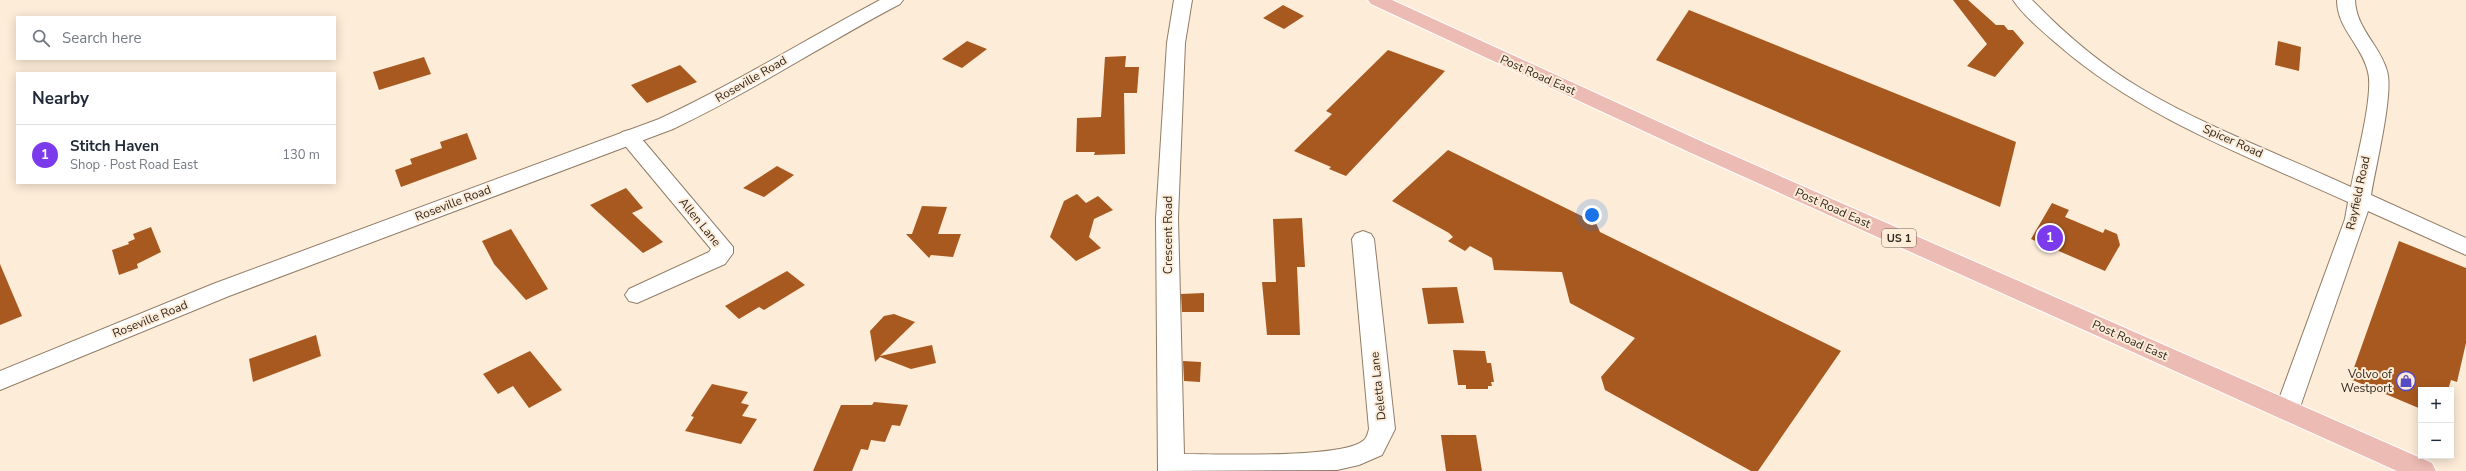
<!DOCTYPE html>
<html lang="en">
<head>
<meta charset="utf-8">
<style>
  :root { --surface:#fff; --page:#f6f6f7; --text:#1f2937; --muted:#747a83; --line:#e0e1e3; --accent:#7c3aed }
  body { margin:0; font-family:"Nunito Sans",sans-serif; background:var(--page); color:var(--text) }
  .controls { position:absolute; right:12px; bottom:12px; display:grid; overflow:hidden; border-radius:0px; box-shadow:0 2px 10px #0003 }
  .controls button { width:36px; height:36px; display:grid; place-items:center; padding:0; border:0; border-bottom:1px solid var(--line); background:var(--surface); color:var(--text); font:20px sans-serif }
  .you { position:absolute; left:1592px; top:215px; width:14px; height:14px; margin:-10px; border:3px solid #fff; border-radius:50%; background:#1a73e8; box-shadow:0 0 0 6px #1a73e833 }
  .badge { display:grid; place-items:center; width:26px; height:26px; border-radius:50%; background:var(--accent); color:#fff; font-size:13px; font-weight:700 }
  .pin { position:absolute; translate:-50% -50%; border:2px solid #fff; box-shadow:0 1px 4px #0006 }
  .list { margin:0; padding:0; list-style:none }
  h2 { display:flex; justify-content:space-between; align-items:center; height:52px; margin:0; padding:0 16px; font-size:17px }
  h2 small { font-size:13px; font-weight:400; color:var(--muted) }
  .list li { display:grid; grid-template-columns:26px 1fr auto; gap:12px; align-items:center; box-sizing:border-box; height:60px; padding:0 16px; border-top:1px solid var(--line) }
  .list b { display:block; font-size:15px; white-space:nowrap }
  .list p { margin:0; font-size:13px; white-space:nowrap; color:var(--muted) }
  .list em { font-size:13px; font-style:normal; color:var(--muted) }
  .icon { flex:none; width:22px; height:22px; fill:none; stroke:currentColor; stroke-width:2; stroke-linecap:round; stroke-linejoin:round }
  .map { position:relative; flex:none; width:2466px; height:471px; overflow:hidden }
  .search { position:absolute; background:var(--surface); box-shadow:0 2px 10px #0003; left:16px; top:16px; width:320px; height:44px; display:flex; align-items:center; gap:10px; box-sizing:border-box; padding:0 14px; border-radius:0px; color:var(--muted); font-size:15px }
  .panel { position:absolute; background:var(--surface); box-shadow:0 2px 10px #0003; left:16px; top:72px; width:320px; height:112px; border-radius:0px }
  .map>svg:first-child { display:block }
  .building { fill:#a8591f }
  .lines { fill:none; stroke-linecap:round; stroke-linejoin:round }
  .minor-casing { stroke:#917d67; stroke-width:2 }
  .tertiary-casing { stroke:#917d67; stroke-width:2 }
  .primary-casing { stroke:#fff; stroke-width:2 }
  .minor { fill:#fff; fill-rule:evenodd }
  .tertiary { fill:#fff; fill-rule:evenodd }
  .primary { fill:#ecbbb4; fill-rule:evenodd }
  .labels { text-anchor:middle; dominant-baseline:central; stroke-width:4; stroke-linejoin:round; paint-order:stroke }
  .shield { fill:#fdecd8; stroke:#6e6256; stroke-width:1 }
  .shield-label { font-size:11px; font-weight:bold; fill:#30271e }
  .street-label { font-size:12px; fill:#30271e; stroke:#fdecd8 }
  .poi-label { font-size:12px; fill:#30271e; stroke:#fdecd8; text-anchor:end }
</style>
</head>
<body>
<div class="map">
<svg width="2466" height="471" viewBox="0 0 2466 471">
  <rect width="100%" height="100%" fill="#fdecd8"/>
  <g class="building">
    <polygon points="1953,0 1968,0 1996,25 2004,25 2008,30 2013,30 2024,43 1995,77 1967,66 1987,44"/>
    <polygon points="1283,5 1304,16 1284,29 1263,18"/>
    <polygon points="1689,10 2016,142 2000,207 1656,60"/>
    <polygon points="967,41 987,49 962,68 942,59"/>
    <polygon points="2278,41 2301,47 2299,71 2275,65"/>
    <polygon points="1388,50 1445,71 1346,176 1329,169 1331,167 1294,151 1332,114 1326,111"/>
    <polygon points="1126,56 1125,67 1139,67 1137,93 1124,93 1125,154 1094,155 1095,152 1076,152 1077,118 1101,117 1105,57"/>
    <polygon points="424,57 431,74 379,90 373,72"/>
    <polygon points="680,65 697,82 647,103 631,85"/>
    <polygon points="467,133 477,159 401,187 395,170 412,164 410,159 442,148 440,142"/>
    <polygon points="1448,150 1596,223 1600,232 1841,351 1758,471 1751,471 1605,390 1601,377 1635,338 1570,303 1562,272 1494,270 1492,258 1470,246 1465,251 1448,241 1453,237 1449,233 1392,201"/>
    <polygon points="777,166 794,175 764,197 743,188"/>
    <polygon points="626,188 643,208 632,213 663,242 643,253 590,205"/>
    <polygon points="1077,194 1086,203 1098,196 1113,210 1094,219 1089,237 1101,248 1076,261 1050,237 1064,201"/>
    <polygon points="2052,203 2069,210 2065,217 2103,233 2105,229 2117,234 2120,245 2105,271 2031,239"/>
    <polygon points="922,206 947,207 938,234 961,234 953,257 931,255 929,258 906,234 912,234"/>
    <polygon points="1302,218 1305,267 1297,267 1300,335 1267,335 1262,282 1276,282 1273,219"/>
    <polygon points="151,227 161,252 137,264 138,268 119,275 112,250 129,244 128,242 135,239 133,234"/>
    <polygon points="511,229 548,289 526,300 494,264 482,241"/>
    <polygon points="2399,241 2466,268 2466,343 2457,382 2451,380 2448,390 2421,390 2421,409 2350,379"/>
    <polygon points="0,264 22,316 0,325"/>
    <polygon points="787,271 805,285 764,310 759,307 739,319 725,306"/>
    <polygon points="1457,287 1464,323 1428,324 1422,288"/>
    <polygon points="1204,293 1204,312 1182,312 1181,294"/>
    <polygon points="894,314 915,322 880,356 932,345 936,363 911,369 880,357 875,362 870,331 884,316"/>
    <polygon points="316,335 321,356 253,382 249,359"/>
    <polygon points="1453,350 1485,351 1487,363 1491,363 1494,382 1491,382 1492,386 1488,386 1488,389 1466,389 1466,385 1458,385"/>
    <polygon points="530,351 562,390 529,408 513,386 498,394 483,374"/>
    <polygon points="1183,361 1201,362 1200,382 1184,381"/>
    <polygon points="712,384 748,392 741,403 749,405 742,416 757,419 741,444 685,431 694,417 691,416"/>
    <polygon points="874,402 908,405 900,426 892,425 885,442 871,440 868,450 861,449 852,471 813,471 841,405 872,405"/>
    <polygon points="1441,435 1476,435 1482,471 1446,471"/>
  </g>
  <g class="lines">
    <g class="minor-casing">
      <g id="minor">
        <path d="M1174,0H1192L1185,43L1178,218L1184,454C1215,454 1345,459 1364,440C1367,438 1368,432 1369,429L1352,239L1355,234L1363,231L1371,234L1374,239L1395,429L1382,455L1359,465L1337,470L1158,471L1156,218L1167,43Z"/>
        <path d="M2013,0H2032C2065,34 2101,65 2142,89C2208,128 2282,155 2351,187C2356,161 2374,94 2368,72C2362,45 2337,29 2337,0H2355C2356,29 2380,45 2387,71C2394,93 2375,169 2371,195L2466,238V255L2368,211L2299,410L2296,417L2287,420L2278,417L2275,410L2345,219L2348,202C2247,156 2140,117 2056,43C2041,30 2024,16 2013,0Z"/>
        <polygon points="629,130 636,132 733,247 733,253 725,264 637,303 629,301 625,295 629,289 709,252 711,249 622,142 619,137 622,132"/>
      </g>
    </g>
    <g class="tertiary-casing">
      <path id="tertiary" d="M880,0H903L900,4C824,44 751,92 673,129L229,296L0,390V371L213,284L659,119C735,84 806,39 880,0Z"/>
    </g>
    <g class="primary-casing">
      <polygon id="primary" points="1368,0 1392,0 1705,143 2432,463 2436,471 2397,471 1691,153 1371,4"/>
    </g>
    <use href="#minor" class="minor"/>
    <use href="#tertiary" class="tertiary"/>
    <use href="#primary" class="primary"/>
  </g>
  <defs>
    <g id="shop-ring" transform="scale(1)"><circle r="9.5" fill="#fdecd8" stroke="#574bc3" stroke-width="1.5"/><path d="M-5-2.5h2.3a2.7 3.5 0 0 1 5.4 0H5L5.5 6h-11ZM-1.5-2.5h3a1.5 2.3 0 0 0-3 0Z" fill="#574bc3"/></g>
  </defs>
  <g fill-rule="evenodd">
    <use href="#shop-ring" x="2406" y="381"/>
  </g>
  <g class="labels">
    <rect class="shield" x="1882" y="229" width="34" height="18" rx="3"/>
    <g class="shield-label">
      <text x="1899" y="238">US 1</text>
    </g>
    <g class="street-label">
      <text transform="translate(1538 75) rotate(24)">Post Road East</text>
      <text transform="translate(751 79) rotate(-30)">Roseville Road</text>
      <text transform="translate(2233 141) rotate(24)">Spicer Road</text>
      <text transform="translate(2358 193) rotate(-78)">Rayfield Road</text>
      <text transform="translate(453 203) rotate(-21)">Roseville Road</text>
      <text transform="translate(1833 208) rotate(24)">Post Road East</text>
      <text transform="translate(700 222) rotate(51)">Allen Lane</text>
      <text transform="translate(1168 235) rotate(-90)">Crescent Road</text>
      <text transform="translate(150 319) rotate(-22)">Roseville Road</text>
      <text transform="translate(2130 340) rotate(24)">Post Road East</text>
      <text transform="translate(1378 386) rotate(-96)">Deletta Lane</text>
    </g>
    <g class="poi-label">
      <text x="2392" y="374">Volvo of<tspan x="2392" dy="14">Westport</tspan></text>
    </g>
  </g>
</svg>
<div class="controls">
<button>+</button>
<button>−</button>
</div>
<div class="you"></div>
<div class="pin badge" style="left:2050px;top:238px">1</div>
<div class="search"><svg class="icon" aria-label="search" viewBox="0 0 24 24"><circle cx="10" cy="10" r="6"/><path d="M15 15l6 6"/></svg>Search here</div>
<section class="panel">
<h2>Nearby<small></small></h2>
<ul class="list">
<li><span class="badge">1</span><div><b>Stitch Haven</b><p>Shop · Post Road East</p></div><em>130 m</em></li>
</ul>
</section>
</div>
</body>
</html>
